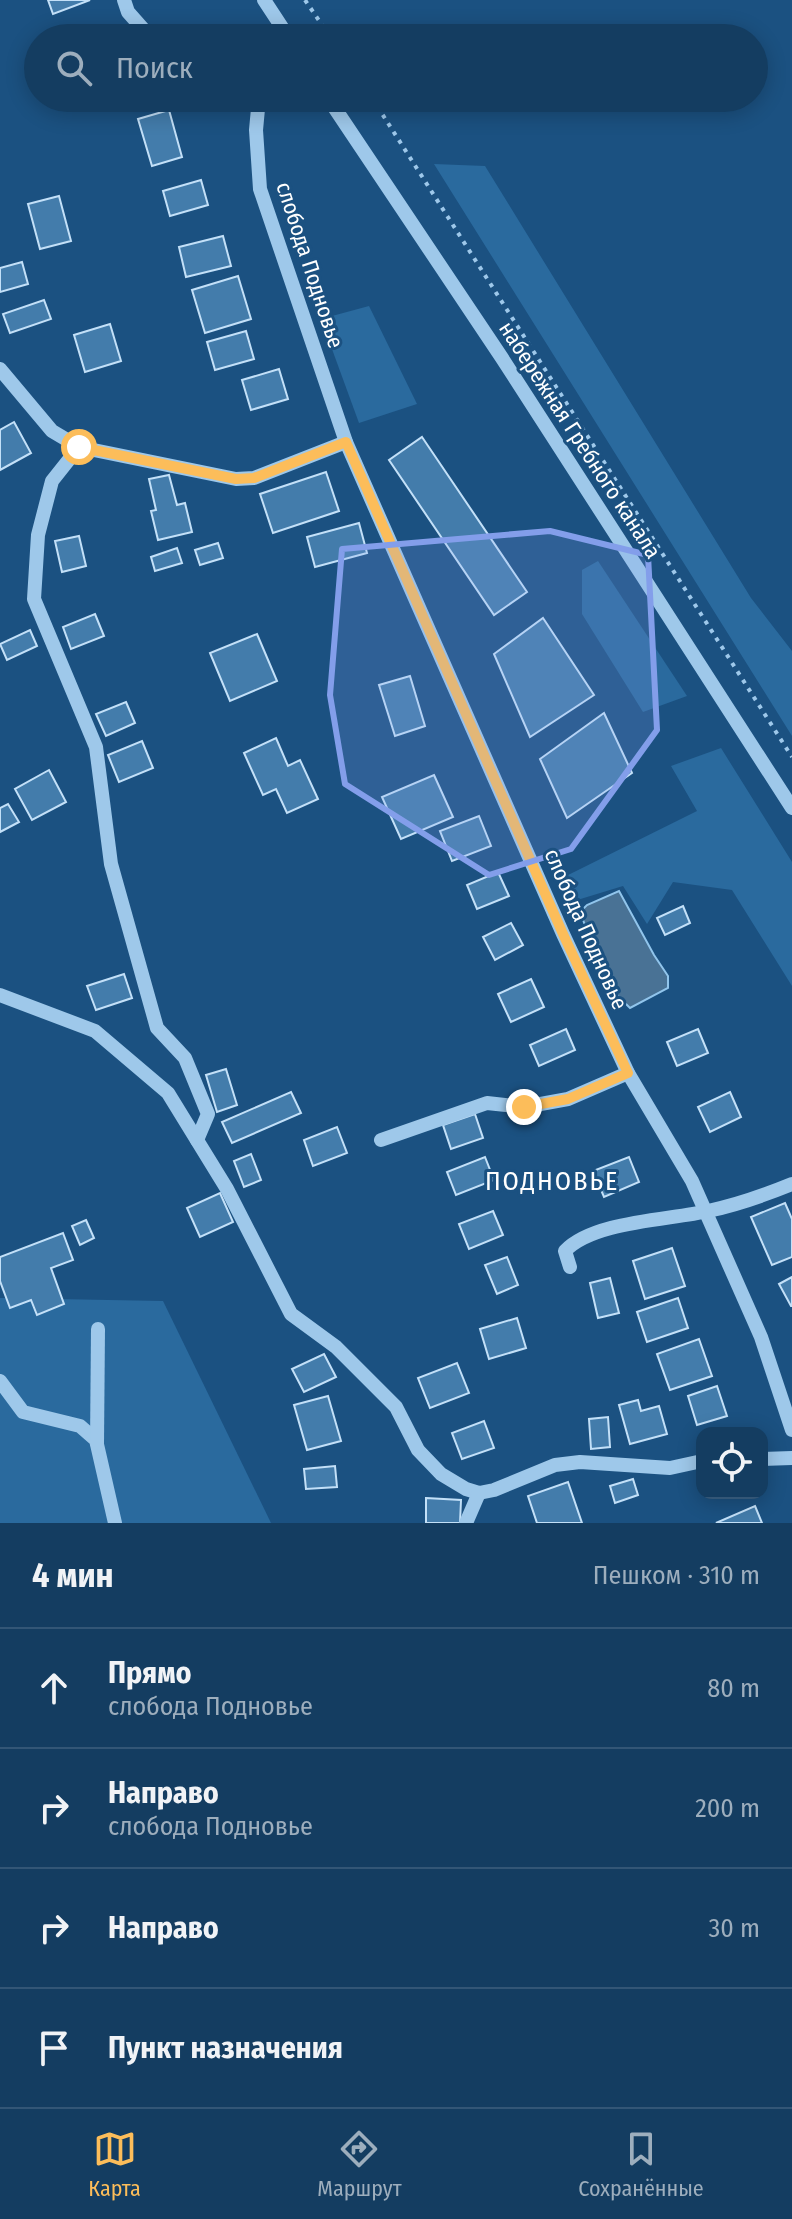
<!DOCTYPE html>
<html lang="ru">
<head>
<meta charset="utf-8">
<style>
  :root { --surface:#143d61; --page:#21486a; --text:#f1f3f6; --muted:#9daebd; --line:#335676; --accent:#fcbd5a }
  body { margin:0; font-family:"Fira Sans Condensed",sans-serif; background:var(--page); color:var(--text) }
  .controls { position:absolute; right:24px; bottom:24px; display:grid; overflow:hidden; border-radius:16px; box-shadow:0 4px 20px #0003 }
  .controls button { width:72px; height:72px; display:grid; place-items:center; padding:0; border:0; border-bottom:2px solid var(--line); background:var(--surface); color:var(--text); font:40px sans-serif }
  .stop { position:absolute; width:24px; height:24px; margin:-18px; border:6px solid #fcbd5a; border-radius:50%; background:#fff }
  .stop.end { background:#fcbd5a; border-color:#fff; box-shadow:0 2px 8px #0008 }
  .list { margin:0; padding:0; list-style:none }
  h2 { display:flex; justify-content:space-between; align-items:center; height:104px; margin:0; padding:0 32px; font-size:34px }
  h2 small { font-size:26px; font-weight:400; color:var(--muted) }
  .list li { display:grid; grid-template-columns:52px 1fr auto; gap:24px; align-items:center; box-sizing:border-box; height:120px; padding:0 32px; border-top:2px solid var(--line) }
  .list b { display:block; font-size:30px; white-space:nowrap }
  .list p { margin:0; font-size:26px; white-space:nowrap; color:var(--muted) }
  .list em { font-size:26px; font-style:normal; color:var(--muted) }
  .icon { flex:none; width:44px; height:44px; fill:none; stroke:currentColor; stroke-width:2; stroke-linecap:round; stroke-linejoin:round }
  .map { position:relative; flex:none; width:792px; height:1523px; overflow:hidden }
  .search { position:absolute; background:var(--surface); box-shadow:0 4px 20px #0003; left:24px; right:24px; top:24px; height:88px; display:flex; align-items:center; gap:20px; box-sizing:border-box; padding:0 28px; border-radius:44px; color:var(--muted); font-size:30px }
  .sheet { height:584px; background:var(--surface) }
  nav { display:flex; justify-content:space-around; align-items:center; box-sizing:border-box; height:112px; border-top:2px solid var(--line); background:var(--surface); font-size:22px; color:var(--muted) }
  nav a { display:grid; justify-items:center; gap:4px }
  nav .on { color:var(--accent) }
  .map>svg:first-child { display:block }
  .green { fill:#2a6a9e }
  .water { fill:#497295; stroke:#91c5ec; stroke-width:2 }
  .building { fill:#437cab; stroke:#c3e0f8; stroke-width:2 }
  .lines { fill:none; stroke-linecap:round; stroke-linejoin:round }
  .path { stroke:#9ec8ea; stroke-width:4; stroke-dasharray:4 6; stroke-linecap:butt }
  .minor { stroke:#9ec8ea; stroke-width:14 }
  .route { stroke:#fcbd5a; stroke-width:10 }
  .marked { fill:#839eea; fill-opacity:0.2; stroke:#839eea; stroke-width:6; stroke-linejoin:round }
  .labels { text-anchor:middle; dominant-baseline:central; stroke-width:6; stroke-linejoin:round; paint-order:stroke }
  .street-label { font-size:22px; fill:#fff; stroke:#1b5181 }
  .quarter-label { font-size:26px; letter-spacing:2px; fill:#fff; stroke:#1b5181 }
</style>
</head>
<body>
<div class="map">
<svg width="792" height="1523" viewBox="0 0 792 1523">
  <rect width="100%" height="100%" fill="#1b5181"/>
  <g class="green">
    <polygon points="434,164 485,166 751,598 792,651 792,736"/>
    <polygon points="369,306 417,404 359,423 321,319"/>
    <polygon points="598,561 687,696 643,712 582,614 582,570"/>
    <polygon points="721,748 792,862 792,986 732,890 673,882 647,924 623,886 574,901 556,881 697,811 671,766"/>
    <polygon points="0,1298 163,1301 271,1523 0,1523"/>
  </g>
  <polygon class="water" points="619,891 654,955 668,976 668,988 630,1008 608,986 580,912 587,905"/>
  <g class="building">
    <polygon points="48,0 90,0 53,14"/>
    <polygon points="169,110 182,157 152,166 138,119"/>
    <polygon points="201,180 208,205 170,216 163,191"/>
    <polygon points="59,196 71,241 40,249 28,204"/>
    <polygon points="223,236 231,266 186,277 179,247"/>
    <polygon points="22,262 28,284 0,292 0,268"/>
    <polygon points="238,276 251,319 205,333 192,290"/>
    <polygon points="44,300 51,319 10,333 3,314"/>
    <polygon points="110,324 121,361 85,372 74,335"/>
    <polygon points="246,331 254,359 215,370 207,342"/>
    <polygon points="279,369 288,399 251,410 242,380"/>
    <polygon points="14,422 31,453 0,470 0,430"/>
    <polygon points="422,437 527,592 494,615 389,460"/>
    <polygon points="326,472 339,511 273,533 260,494"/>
    <polygon points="169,475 177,505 185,503 192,532 158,540 151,511 156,510 149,479"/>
    <polygon points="359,523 367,553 315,567 307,537"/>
    <polygon points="79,536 86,566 62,572 55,541"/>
    <polygon points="218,543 223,558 200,565 195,550"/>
    <polygon points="177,548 182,563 155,571 151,557"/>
    <polygon points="95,614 104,636 71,649 63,627"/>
    <polygon points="543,618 594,695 530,737 494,654"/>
    <polygon points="30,630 37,646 7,660 0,644"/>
    <polygon points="257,634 277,681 230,701 210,653"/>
    <polygon points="410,676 425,726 395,736 379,685"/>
    <polygon points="126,702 135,723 106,736 96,714"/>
    <polygon points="604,713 632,773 567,818 540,759"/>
    <polygon points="276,738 288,766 300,760 318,799 287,813 276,789 263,795 244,753"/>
    <polygon points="142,741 153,768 119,782 108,755"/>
    <polygon points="49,770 66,802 32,820 15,789"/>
    <polygon points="434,775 453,817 401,839 382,797"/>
    <polygon points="8,804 19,822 0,832 0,808"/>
    <polygon points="479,816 491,846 452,861 440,831"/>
    <polygon points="498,872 509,896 477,909 467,885"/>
    <polygon points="683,906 690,923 665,935 657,918"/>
    <polygon points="511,923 523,945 495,960 483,937"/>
    <polygon points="124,974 132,998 96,1010 87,986"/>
    <polygon points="531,979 544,1007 511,1022 498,994"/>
    <polygon points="566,1029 575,1050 539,1066 530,1045"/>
    <polygon points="698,1029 708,1053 677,1066 667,1042"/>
    <polygon points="226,1069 237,1105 217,1112 206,1075"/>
    <polygon points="291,1092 301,1113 232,1143 222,1122"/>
    <polygon points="730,1092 741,1117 710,1132 698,1107"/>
    <polygon points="475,1114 483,1138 451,1149 443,1125"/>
    <polygon points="337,1127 347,1153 313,1166 304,1140"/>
    <polygon points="251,1154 261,1180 244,1187 234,1161"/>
    <polygon points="485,1157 494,1180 456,1195 447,1172"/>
    <polygon points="629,1157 639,1182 604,1197 593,1171"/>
    <polygon points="220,1193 233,1222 200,1237 187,1208"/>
    <polygon points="785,1203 792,1219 792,1257 772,1265 751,1217"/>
    <polygon points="493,1211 503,1235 469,1249 459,1224"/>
    <polygon points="86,1220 94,1238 80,1245 72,1226"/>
    <polygon points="63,1233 73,1260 51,1268 64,1304 37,1315 31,1300 10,1308 0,1281 0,1257"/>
    <polygon points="672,1248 685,1286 645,1299 633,1261"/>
    <polygon points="507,1257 518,1285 497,1294 485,1265"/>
    <polygon points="792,1277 792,1306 791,1306 779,1284"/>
    <polygon points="610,1278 619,1313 598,1318 590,1283"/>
    <polygon points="678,1298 688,1328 647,1342 637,1312"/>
    <polygon points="517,1318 526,1348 489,1359 480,1329"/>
    <polygon points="699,1339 712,1376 670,1390 657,1354"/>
    <polygon points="324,1354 336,1377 304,1392 292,1369"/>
    <polygon points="457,1363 469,1393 430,1408 418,1378"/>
    <polygon points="717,1386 727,1416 697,1425 688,1396"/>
    <polygon points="328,1396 341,1441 307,1450 294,1405"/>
    <polygon points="638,1400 641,1411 659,1406 667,1434 630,1444 619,1405"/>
    <polygon points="608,1417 610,1447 591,1449 589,1419"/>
    <polygon points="484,1421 494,1448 462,1459 452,1433"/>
    <polygon points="335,1466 337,1487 306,1489 304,1469"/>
    <polygon points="633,1479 638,1495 615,1503 610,1486"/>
    <polygon points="568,1482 582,1523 537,1523 528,1496"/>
    <polygon points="426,1498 461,1500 460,1523 426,1523"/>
    <polygon points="755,1506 762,1523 716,1523"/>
  </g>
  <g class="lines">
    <g class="path">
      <polyline points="305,0 331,38"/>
      <polyline points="372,98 792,757"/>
    </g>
    <g class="minor">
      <polyline points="124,0 128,12 151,38"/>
      <polyline points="264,0 289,38"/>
      <polyline points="259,98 256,130 260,189 346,442 563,934 628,1073 692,1181 761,1337 792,1430"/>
      <polyline points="328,98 502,358 792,808"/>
      <polyline points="0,369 52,431 79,447 236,479 254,478 346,442"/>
      <polyline points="79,447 52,481 38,535 34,599 96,747 111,864 157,1028 185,1058 208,1114 197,1140"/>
      <polyline points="0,995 95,1031 168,1093 227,1189 291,1314 336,1347 396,1407 418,1450 441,1474 466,1489 479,1493 494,1490 555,1465 580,1462 670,1468 702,1461"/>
      <polyline points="381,1140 487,1103 524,1107 568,1099 628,1073"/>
      <path d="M570,1267L565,1251C593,1221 670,1220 708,1211C737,1205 765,1195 792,1184"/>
      <polyline points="0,1381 23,1412 80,1426 96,1440 115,1523"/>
      <polyline points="97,1443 98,1329"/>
      <polyline points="762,1459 792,1458"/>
      <polyline points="466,1523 479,1493"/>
    </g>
  </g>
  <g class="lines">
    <polyline class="route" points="79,447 236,479 254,478 346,442 563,934 628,1073 568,1099 524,1107"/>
  </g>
  <path class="marked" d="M550,531L648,555L657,730L571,849L489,875L345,784L330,695L342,549Z"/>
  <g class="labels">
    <g class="street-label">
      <text transform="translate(310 265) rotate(72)">слобода Подновье</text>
      <text transform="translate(580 440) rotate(57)">набережная Гребного канала</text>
      <text transform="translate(586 929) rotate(66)">слобода Подновье</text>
    </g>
    <g class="quarter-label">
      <text x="552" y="1181">ПОДНОВЬЕ</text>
    </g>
  </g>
</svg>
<div class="controls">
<button><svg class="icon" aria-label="locate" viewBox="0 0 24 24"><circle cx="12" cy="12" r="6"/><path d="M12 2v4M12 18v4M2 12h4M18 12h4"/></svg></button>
</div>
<div class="stop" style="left:79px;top:447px"></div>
<div class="stop end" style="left:524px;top:1107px"></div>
<div class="search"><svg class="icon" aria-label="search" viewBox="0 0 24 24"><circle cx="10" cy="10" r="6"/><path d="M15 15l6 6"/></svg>Поиск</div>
</div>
<section class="sheet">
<h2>4 мин<small>Пешком · 310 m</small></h2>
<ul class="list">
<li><svg class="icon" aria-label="ahead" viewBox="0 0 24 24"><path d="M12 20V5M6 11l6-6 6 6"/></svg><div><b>Прямо</b><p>слобода Подновье</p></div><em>80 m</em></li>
<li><svg class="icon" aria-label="right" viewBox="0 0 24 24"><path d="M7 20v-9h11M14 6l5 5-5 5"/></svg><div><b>Направо</b><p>слобода Подновье</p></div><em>200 m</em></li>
<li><svg class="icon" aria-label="right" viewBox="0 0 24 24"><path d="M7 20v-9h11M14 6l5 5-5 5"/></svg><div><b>Направо</b></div><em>30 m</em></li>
<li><svg class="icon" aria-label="arrive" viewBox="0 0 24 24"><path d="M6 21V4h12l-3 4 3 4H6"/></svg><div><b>Пункт назначения</b></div></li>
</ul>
</section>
<nav>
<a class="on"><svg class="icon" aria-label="map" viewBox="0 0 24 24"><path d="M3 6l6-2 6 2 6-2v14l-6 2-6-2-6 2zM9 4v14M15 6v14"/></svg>Карта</a>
<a><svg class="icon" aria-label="directions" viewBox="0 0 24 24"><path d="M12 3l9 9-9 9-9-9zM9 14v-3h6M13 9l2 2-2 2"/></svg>Маршрут</a>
<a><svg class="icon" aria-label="saved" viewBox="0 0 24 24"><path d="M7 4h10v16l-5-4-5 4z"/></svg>Сохранённые</a>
</nav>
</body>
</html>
